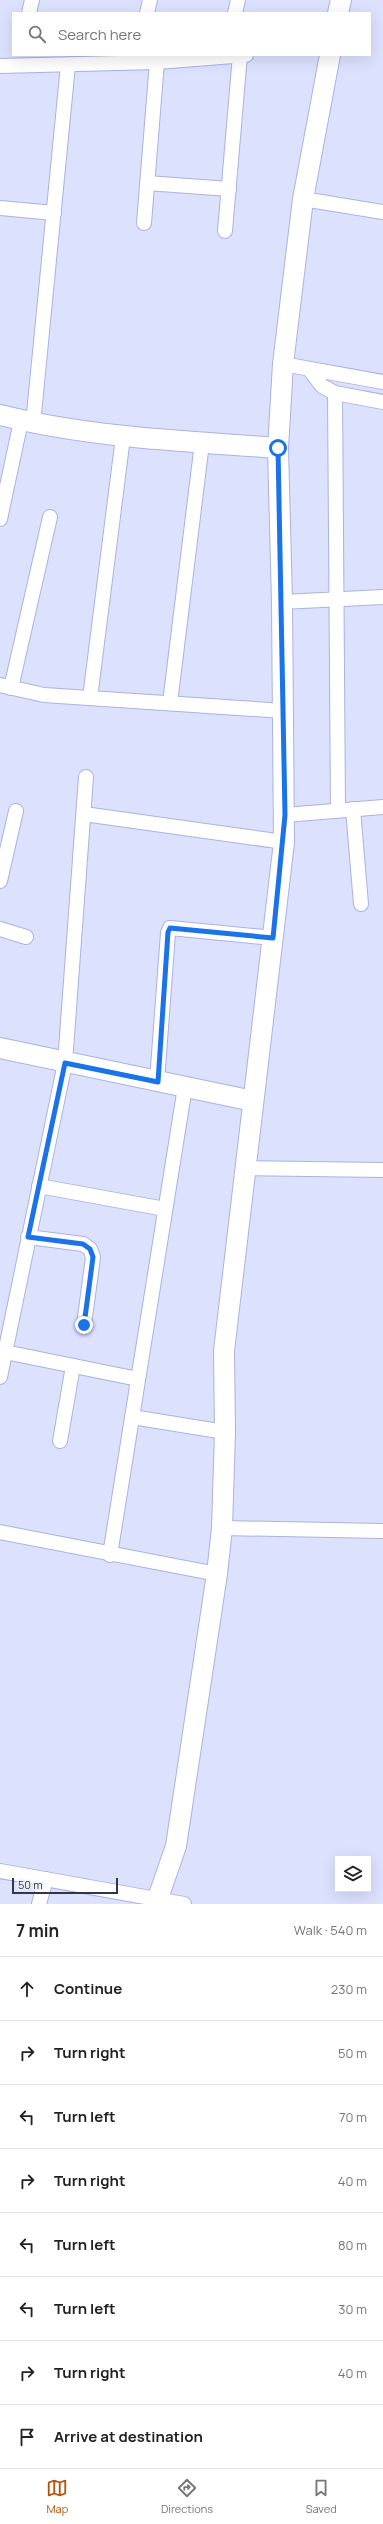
<!DOCTYPE html>
<html lang="en">
<head>
<meta charset="utf-8">
<style>
  :root { --surface:#fff; --page:#f2f2f2; --text:#222; --muted:#767676; --line:#e0e0e0; --accent:#b45309 }
  body { margin:0; font-family:Manrope,sans-serif; background:var(--page); color:var(--text) }
  .controls { position:absolute; right:12px; bottom:12px; display:grid; overflow:hidden; border-radius:0px; box-shadow:0 4px 16px #0002 }
  .controls button { width:36px; height:36px; display:grid; place-items:center; padding:0; border:0; border-bottom:1px solid var(--line); background:var(--surface); color:var(--text); font:20px sans-serif }
  .scale { position:absolute; left:12px; bottom:10px; width:106px; box-sizing:border-box; padding-left:4px; border:2px solid #333548; border-top:0; font-size:11px; line-height:14px; white-space:nowrap; color:#333548; -webkit-text-stroke:3px #edeff9; paint-order:stroke }
  .stop { position:absolute; width:12px; height:12px; margin:-9px; border:3px solid #1a73e8; border-radius:50%; background:#fff }
  .stop.end { background:#1a73e8; border-color:#fff; box-shadow:0 1px 4px #0008 }
  .list { margin:0; padding:0; list-style:none }
  h2 { display:flex; justify-content:space-between; align-items:center; height:52px; margin:0; padding:0 16px; font-size:17px }
  h2 small { font-size:13px; font-weight:400; color:var(--muted) }
  .list li { display:grid; grid-template-columns:26px 1fr auto; gap:12px; align-items:center; box-sizing:border-box; height:64px; padding:0 16px; border-top:1px solid var(--line) }
  .list b { display:block; font-size:15px; white-space:nowrap }
  .list em { font-size:13px; font-style:normal; color:var(--muted) }
  .icon { flex:none; width:22px; height:22px; fill:none; stroke:currentColor; stroke-width:2; stroke-linecap:round; stroke-linejoin:round }
  .map { position:relative; flex:none; width:383px; height:1904px; overflow:hidden }
  .search { position:absolute; background:var(--surface); box-shadow:0 4px 16px #0002; left:12px; right:12px; top:12px; height:44px; display:flex; align-items:center; gap:10px; box-sizing:border-box; padding:0 14px; border-radius:0px; color:var(--muted); font-size:15px }
  .sheet { height:564px; background:var(--surface) }
  nav { display:flex; justify-content:space-around; align-items:center; box-sizing:border-box; height:56px; border-top:1px solid var(--line); background:var(--surface); font-size:11px; color:var(--muted) }
  nav a { display:grid; justify-items:center; gap:2px }
  nav .on { color:var(--accent) }
  .map>svg:first-child { display:block }
  .lines { fill:none; stroke-linecap:round; stroke-linejoin:round }
  .street-casing { stroke:#abb2e1; stroke-width:16 }
  .secondary-casing { stroke:#abb2e1; stroke-width:22 }
  .street { stroke:#fff; stroke-width:14 }
  .secondary { stroke:#fff; stroke-width:20 }
  .route { stroke:#1a73e8; stroke-width:5 }
</style>
</head>
<body>
<div class="map">
<svg width="383" height="1904" viewBox="0 0 383 1904">
  <rect width="100%" height="100%" fill="#dce1fe"/>
  <g class="lines">
    <g class="street-casing">
      <g id="street">
        <polyline points="29,13 32,0"/>
        <polyline points="147,13 150,0"/>
        <polyline points="235,13 238,0"/>
        <polyline points="0,66 157,62 246,55"/>
        <polyline points="147,183 229,189"/>
        <polyline points="303,199 383,212"/>
        <polyline points="0,208 54,213"/>
        <polyline points="144,223 157,62"/>
        <polyline points="225,231 240,55"/>
        <polyline points="283,364 383,382"/>
        <polyline points="309,369 322,386 335,393 383,402"/>
        <polyline points="335,393 338,811"/>
        <polyline points="33,424 68,65"/>
        <polyline points="0,519 21,421"/>
        <polyline points="282,602 383,597"/>
        <polyline points="0,685 44,695 284,711"/>
        <polyline points="11,688 50,517"/>
        <polyline points="90,698 123,437"/>
        <polyline points="170,703 202,443"/>
        <polyline points="353,809 361,904"/>
        <polyline points="84,814 284,842"/>
        <polyline points="285,815 383,807"/>
        <polyline points="0,881 16,811"/>
        <polyline points="0,929 26,937"/>
        <polyline points="157,1081 168,933 170,928 273,938"/>
        <polyline points="245,1168 383,1170"/>
        <polyline points="39,1186 165,1209"/>
        <polyline points="28,1237 83,1244 90,1249 93,1257 84,1325"/>
        <polyline points="5,1352 138,1379"/>
        <polyline points="0,1377 65,1063 86,777"/>
        <polyline points="132,1417 225,1432"/>
        <polyline points="60,1441 73,1366"/>
        <polyline points="222,1528 383,1531"/>
        <polyline points="0,1532 217,1574"/>
        <polyline points="110,1555 185,1087"/>
        <polyline points="0,1871 184,1904"/>
        <polyline points="39,1904 46,1879"/>
      </g>
    </g>
    <g class="secondary-casing">
      <g id="secondary">
        <polyline points="338,13 341,0"/>
        <path d="M0,415C91,438 185,441 278,448"/>
        <polyline points="0,1048 253,1101"/>
        <polyline points="156,1904 176,1846 217,1574 222,1528 225,1432 224,1351 284,842 282,602 278,448 283,364 303,199 330,55"/>
      </g>
    </g>
    <use href="#street" class="street"/>
    <use href="#secondary" class="secondary"/>
  </g>
  <g class="lines">
    <polyline class="route" points="84,1325 93,1257 90,1249 83,1244 28,1237 65,1063 158,1082 168,932 170,928 273,938 285,815 278,448"/>
  </g>
</svg>
<div class="controls">
<button><svg class="icon" aria-label="layers" viewBox="0 0 24 24"><path d="M12 4l9 5-9 5-9-5zM3 14l9 5 9-5"/></svg></button>
</div>
<div class="scale">50 m</div>
<div class="stop" style="left:278px;top:448px"></div>
<div class="stop end" style="left:84px;top:1325px"></div>
<div class="search"><svg class="icon" aria-label="search" viewBox="0 0 24 24"><circle cx="10" cy="10" r="6"/><path d="M15 15l6 6"/></svg>Search here</div>
</div>
<section class="sheet">
<h2>7 min<small>Walk · 540 m</small></h2>
<ul class="list">
<li><svg class="icon" aria-label="ahead" viewBox="0 0 24 24"><path d="M12 20V5M6 11l6-6 6 6"/></svg><div><b>Continue</b></div><em>230 m</em></li>
<li><svg class="icon" aria-label="right" viewBox="0 0 24 24"><path d="M7 20v-9h11M14 6l5 5-5 5"/></svg><div><b>Turn right</b></div><em>50 m</em></li>
<li><svg class="icon" aria-label="left" viewBox="0 0 24 24"><path d="M17 20v-9H6M10 6l-5 5 5 5"/></svg><div><b>Turn left</b></div><em>70 m</em></li>
<li><svg class="icon" aria-label="right" viewBox="0 0 24 24"><path d="M7 20v-9h11M14 6l5 5-5 5"/></svg><div><b>Turn right</b></div><em>40 m</em></li>
<li><svg class="icon" aria-label="left" viewBox="0 0 24 24"><path d="M17 20v-9H6M10 6l-5 5 5 5"/></svg><div><b>Turn left</b></div><em>80 m</em></li>
<li><svg class="icon" aria-label="left" viewBox="0 0 24 24"><path d="M17 20v-9H6M10 6l-5 5 5 5"/></svg><div><b>Turn left</b></div><em>30 m</em></li>
<li><svg class="icon" aria-label="right" viewBox="0 0 24 24"><path d="M7 20v-9h11M14 6l5 5-5 5"/></svg><div><b>Turn right</b></div><em>40 m</em></li>
<li><svg class="icon" aria-label="arrive" viewBox="0 0 24 24"><path d="M6 21V4h12l-3 4 3 4H6"/></svg><div><b>Arrive at destination</b></div></li>
</ul>
</section>
<nav>
<a class="on"><svg class="icon" aria-label="map" viewBox="0 0 24 24"><path d="M3 6l6-2 6 2 6-2v14l-6 2-6-2-6 2zM9 4v14M15 6v14"/></svg>Map</a>
<a><svg class="icon" aria-label="directions" viewBox="0 0 24 24"><path d="M12 3l9 9-9 9-9-9zM9 14v-3h6M13 9l2 2-2 2"/></svg>Directions</a>
<a><svg class="icon" aria-label="saved" viewBox="0 0 24 24"><path d="M7 4h10v16l-5-4-5 4z"/></svg>Saved</a>
</nav>
</body>
</html>
